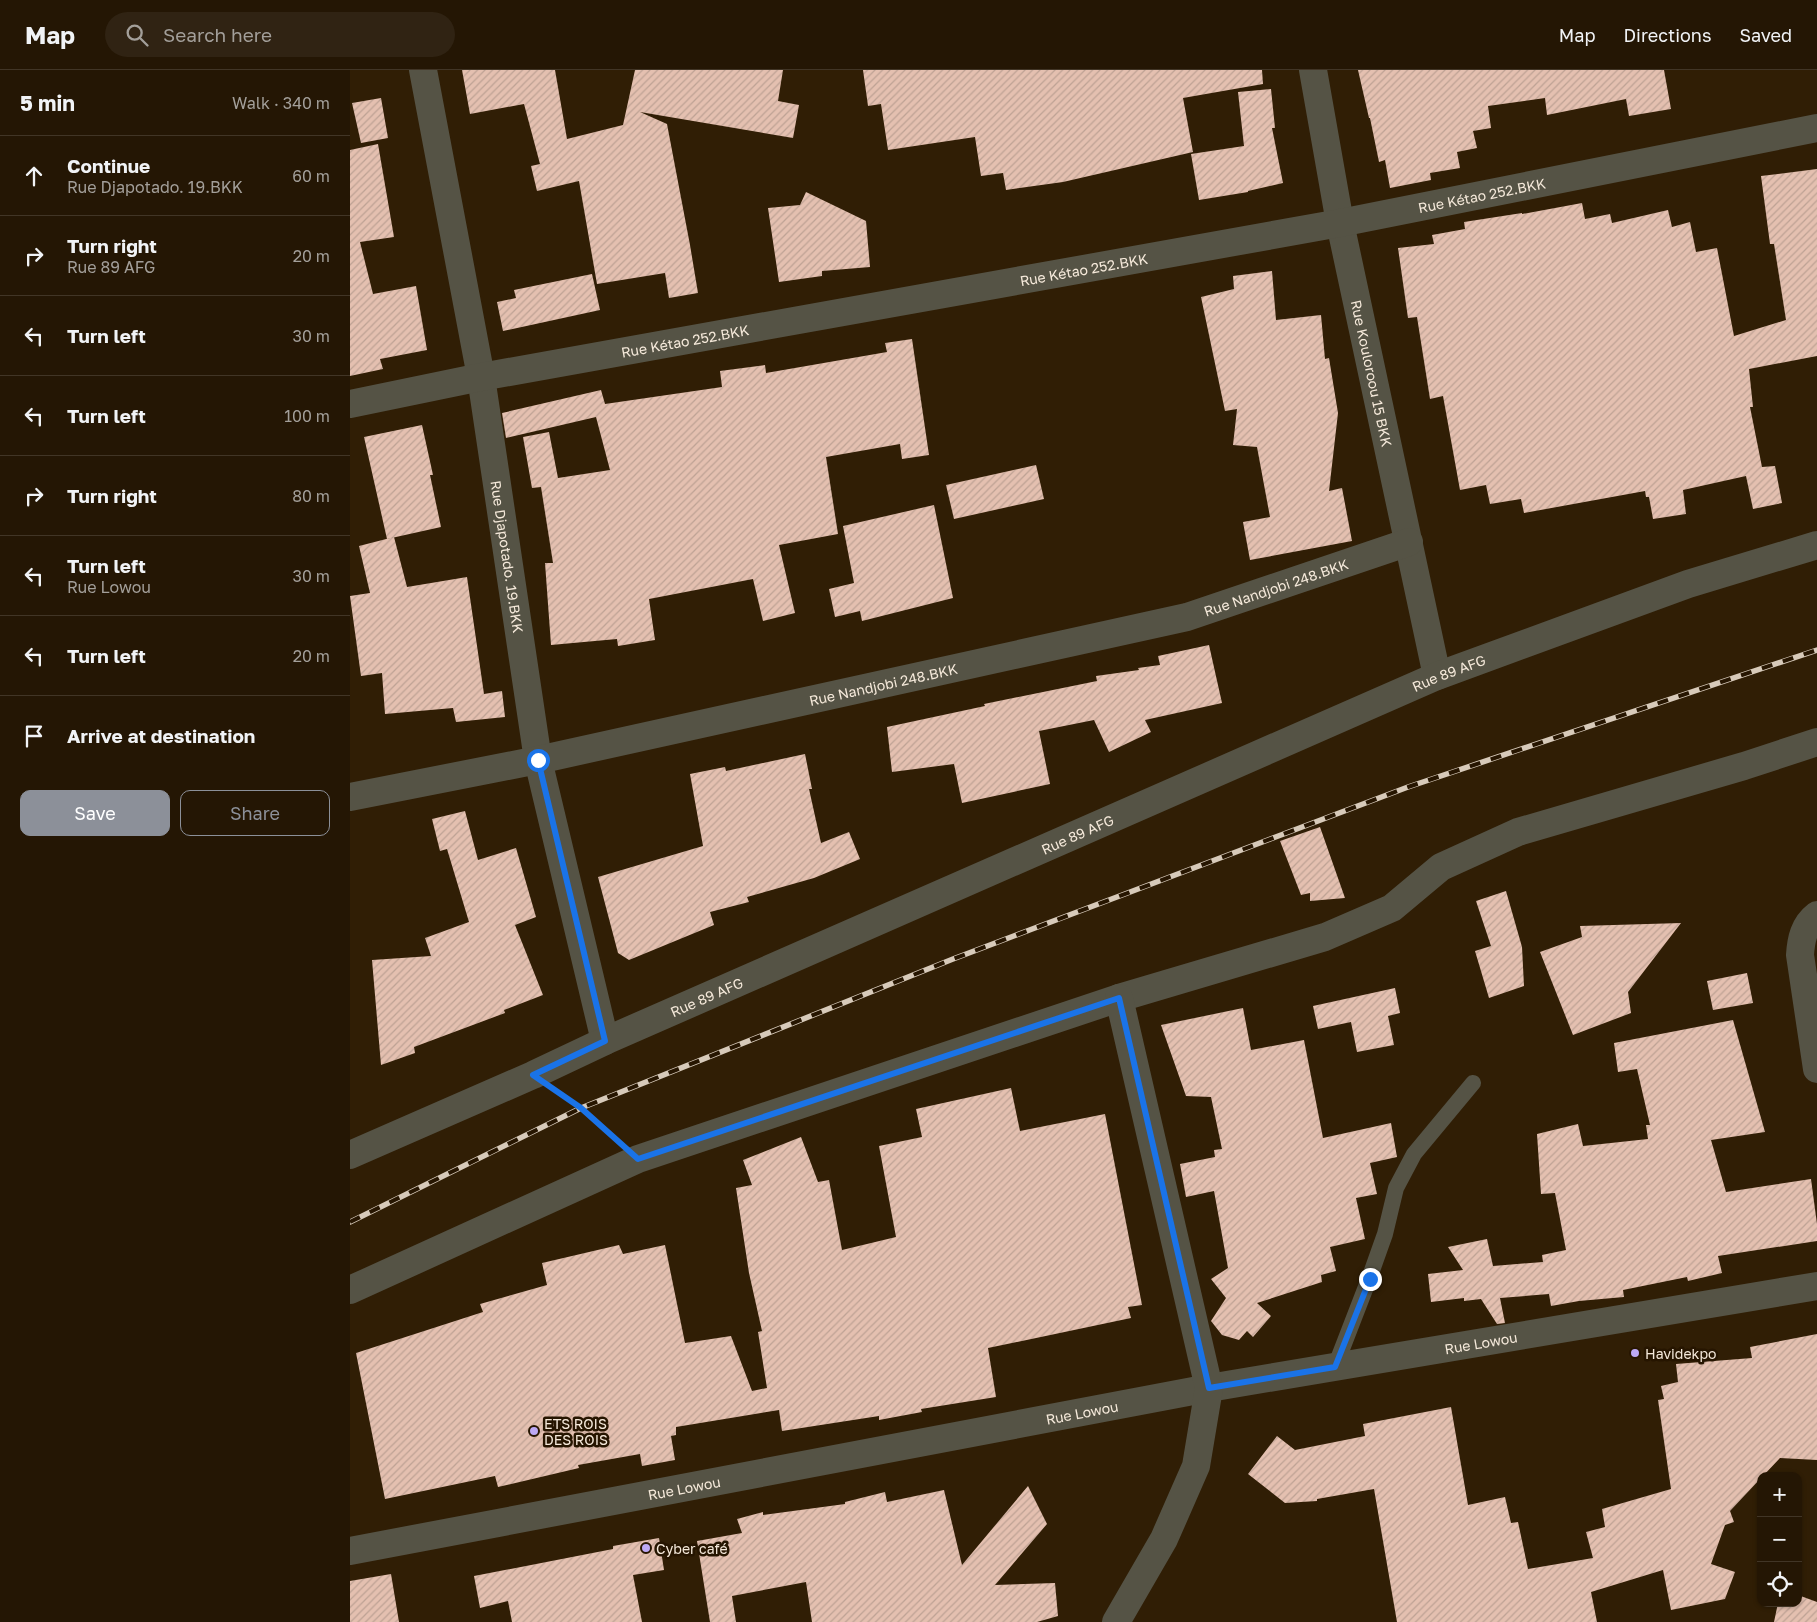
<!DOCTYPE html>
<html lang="en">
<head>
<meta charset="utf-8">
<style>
  :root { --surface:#241604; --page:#302313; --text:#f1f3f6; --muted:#a39f9a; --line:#413526; --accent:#8c9099 }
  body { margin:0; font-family:"Golos Text",sans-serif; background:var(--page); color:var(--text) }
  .controls { position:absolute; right:15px; bottom:15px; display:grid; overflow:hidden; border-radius:10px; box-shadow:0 1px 4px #0004 }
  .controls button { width:45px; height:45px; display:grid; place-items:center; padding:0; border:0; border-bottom:1px solid var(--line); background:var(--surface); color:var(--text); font:25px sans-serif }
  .stop { position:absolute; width:15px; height:15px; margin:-11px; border:4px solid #1a73e8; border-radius:50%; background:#fff }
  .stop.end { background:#1a73e8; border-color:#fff; box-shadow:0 1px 5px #0008 }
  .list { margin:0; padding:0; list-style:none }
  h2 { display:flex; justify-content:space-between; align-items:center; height:65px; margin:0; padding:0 20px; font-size:21px }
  h2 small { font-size:16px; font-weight:400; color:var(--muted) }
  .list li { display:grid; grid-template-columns:32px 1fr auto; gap:15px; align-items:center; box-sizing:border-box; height:80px; padding:0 20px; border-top:1px solid var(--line) }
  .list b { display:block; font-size:19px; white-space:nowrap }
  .list p { margin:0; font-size:16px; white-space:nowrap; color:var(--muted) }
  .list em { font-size:16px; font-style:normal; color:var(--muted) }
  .actions { display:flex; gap:10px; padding:15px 20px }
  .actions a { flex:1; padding:11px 0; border:1px solid var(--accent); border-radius:10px; text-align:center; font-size:18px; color:var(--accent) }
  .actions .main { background:var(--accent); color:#fff }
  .icon { flex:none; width:28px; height:28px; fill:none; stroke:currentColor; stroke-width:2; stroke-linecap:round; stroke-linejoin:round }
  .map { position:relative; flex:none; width:1467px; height:1552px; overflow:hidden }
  header { display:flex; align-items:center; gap:30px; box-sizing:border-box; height:70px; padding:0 25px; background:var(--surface); border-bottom:1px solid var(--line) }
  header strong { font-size:24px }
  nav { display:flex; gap:28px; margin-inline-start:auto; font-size:18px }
  .search { width:350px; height:45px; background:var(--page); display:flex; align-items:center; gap:12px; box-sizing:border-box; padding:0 18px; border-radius:28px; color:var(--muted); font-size:19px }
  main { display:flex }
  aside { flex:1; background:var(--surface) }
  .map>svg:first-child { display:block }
  .building { fill:url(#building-hatch) }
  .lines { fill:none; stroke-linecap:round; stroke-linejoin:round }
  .path { stroke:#8f806c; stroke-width:3; stroke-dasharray:4 4; stroke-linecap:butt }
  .service { stroke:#555345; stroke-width:16 }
  .minor { stroke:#555345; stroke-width:28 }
  .rail-casing { stroke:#d7caba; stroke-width:5.5 }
  .rail { stroke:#261500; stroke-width:4; stroke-dasharray:11; stroke-linecap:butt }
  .route { stroke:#1a73e8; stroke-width:6 }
  .poi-dot { fill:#bda9f5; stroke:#261500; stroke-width:2 }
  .labels { text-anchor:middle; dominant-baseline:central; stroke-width:5; stroke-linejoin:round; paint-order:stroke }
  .street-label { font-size:14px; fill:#f5e9da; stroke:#261500 }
  .poi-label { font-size:14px; fill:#f5e9da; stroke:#261500; text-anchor:start }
</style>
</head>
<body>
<header>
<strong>Map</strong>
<div class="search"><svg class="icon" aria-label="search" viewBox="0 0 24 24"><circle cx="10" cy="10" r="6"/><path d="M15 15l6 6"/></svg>Search here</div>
<nav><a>Map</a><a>Directions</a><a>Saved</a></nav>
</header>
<main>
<aside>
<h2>5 min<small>Walk · 340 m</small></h2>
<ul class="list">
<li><svg class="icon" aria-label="ahead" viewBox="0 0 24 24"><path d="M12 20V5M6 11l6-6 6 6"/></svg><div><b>Continue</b><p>Rue Djapotado. 19.BKK</p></div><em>60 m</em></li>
<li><svg class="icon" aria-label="right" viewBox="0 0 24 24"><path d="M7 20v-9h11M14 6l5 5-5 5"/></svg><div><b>Turn right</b><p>Rue 89 AFG</p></div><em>20 m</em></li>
<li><svg class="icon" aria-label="left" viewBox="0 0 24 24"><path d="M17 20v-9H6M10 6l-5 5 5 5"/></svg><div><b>Turn left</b></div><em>30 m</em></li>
<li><svg class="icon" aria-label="left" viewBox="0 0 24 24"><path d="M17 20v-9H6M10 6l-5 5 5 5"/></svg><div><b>Turn left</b></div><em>100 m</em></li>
<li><svg class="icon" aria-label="right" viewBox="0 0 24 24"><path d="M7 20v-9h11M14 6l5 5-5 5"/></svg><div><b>Turn right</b></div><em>80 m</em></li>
<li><svg class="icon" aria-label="left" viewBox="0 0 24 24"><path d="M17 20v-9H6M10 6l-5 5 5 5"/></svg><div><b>Turn left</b><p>Rue Lowou</p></div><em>30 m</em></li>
<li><svg class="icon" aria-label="left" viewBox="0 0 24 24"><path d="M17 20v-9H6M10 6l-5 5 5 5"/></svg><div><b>Turn left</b></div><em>20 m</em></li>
<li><svg class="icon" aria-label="arrive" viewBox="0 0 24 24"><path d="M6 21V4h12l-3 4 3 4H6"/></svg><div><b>Arrive at destination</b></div></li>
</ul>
<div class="actions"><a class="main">Save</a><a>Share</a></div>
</aside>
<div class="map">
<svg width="1467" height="1552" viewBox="0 0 1467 1552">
  <defs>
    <pattern id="building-hatch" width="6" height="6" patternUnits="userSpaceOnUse" patternTransform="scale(1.25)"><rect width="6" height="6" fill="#e4c0b0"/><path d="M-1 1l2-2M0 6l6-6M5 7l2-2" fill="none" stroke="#bea294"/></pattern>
  </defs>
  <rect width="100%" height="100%" fill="#301e05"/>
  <g class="building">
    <polygon points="112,0 205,0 217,69 273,55 285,0 433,0 428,31 449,35 443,68 290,42 317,54 340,175 348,223 319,228 315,203 247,214 229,111 187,121 181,96 190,94 174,34 120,44"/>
    <polygon points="513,0 912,0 913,14 833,28 843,82 713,112 656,120 653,103 631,106 625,67 538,80 531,34 518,36"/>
    <polygon points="1008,0 1314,0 1321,39 1279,46 1276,29 1197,45 1195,28 1138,36 1141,58 1123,61 1127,78 1107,82 1110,98 1080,103 1081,110 1040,118 1035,90 1029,92 1020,48 1019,48"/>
    <polygon points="921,19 925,58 922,58 933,113 898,121 898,122 849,130 841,84 894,76 888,22"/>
    <polygon points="31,28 38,68 11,73 2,33"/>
    <polygon points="28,74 44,167 10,172 23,224 66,216 77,280 30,289 33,299 0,306 0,80"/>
    <polygon points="1467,99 1467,286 1399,299 1403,337 1400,337 1412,397 1425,396 1432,433 1403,439 1396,406 1333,420 1336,444 1303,449 1299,427 1296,427 1295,421 1174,443 1171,429 1140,434 1136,415 1110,420 1093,326 1080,329 1067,247 1058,248 1048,178 1084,174 1082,165 1115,159 1114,152 1172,143 1172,144 1232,133 1235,149 1260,144 1262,153 1318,140 1322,157 1340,152 1346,182 1367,178 1384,266 1436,250 1424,174 1420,174 1411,106"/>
    <polygon points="456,122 516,151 520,197 472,201 472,206 429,212 418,138 450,135"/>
    <polygon points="922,201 926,250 971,245 975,289 979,288 988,343 979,421 992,418 1002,471 900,490 893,452 920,447 907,377 883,375 887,339 875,341 851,227 884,219 883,206"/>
    <polygon points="242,204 250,240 153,261 147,232 166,228 164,220"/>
    <polygon points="562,269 579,385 552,389 550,374 476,387 488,464 429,475 445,543 413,551 403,509 299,529 305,570 268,576 267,569 201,575 195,493 203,493 191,417 182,418 173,367 199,362 208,408 260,400 246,347 156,368 152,343 251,320 255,334 372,317 370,301 415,295 416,303 537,282 535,273"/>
    <polygon points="72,355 83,405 80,405 91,457 37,469 14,367"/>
    <polygon points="686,395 694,429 604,449 596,415"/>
    <polygon points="584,435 603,528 512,551 510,541 485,547 479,519 504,513 493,456"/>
    <polygon points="44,467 57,517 117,507 134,624 152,621 155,647 106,652 103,638 35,644 32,603 11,606 0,526 20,523 9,476"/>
    <polygon points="859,575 872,633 795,650 801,662 759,682 744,650 689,661 700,714 612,733 604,694 542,702 537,657 635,636 634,634 747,611 746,606 789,600 788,598 810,595 808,586"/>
    <polygon points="455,684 462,719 459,719 471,773 499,762 510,789 464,808 397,827 399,832 360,842 364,855 279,890 268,883 248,807 353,776 340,704 375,697 376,701"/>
    <polygon points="115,741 128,790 166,778 186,847 165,855 193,925 154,940 155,943 64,977 65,983 31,995 22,890 81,886 75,868 119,852 97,779 90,781 82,749"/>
    <polygon points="970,757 995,828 960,831 960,823 951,825 930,771"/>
    <polygon points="1156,821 1172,877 1174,916 1139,928 1125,881 1141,876 1126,831"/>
    <polygon points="1331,853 1278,922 1281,943 1223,965 1190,882 1232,867 1230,856"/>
    <polygon points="1397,903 1403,933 1363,940 1357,911"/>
    <polygon points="1045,918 1050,943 1038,946 1044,975 1007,982 1001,952 968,959 963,936"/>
    <polygon points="893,938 901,980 954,970 973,1068 1041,1053 1047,1087 1020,1093 1027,1124 1006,1128 1015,1169 980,1177 986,1201 971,1205 972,1212 907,1233 921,1246 903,1267 897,1261 889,1270 872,1265 861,1251 876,1228 861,1209 878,1198 864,1121 836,1127 830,1094 865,1087 864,1080 872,1079 861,1027 836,1026 811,955"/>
    <polygon points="1383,950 1415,1062 1361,1070 1376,1122 1461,1109 1467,1154 1467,1171 1368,1186 1372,1203 1338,1211 1337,1207 1273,1220 1274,1227 1229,1231 1201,1236 1199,1224 1150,1228 1155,1253 1147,1254 1131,1229 1114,1231 1114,1228 1081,1232 1078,1204 1113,1200 1098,1177 1137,1169 1143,1196 1193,1192 1192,1185 1216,1180 1205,1123 1191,1124 1187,1064 1228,1054 1233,1076 1298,1069 1296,1055 1300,1055 1287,999 1268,1002 1264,973"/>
    <polygon points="661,1018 670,1061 755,1044 792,1235 778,1237 781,1248 638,1278 646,1327 571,1339 572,1342 529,1350 529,1346 432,1361 429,1340 326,1357 326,1365 321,1366 325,1390 292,1396 290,1384 228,1395 229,1398 148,1417 145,1406 35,1429 6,1283 133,1242 130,1234 197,1215 192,1193 269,1175 273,1184 315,1175 335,1273 381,1266 402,1321 417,1318 408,1262 412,1261 399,1203 386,1118 402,1115 393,1090 451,1067 468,1112 479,1110 492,1180 546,1167 529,1076 572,1067 566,1039"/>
    <polygon points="1467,1264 1467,1390 1430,1388 1413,1406 1411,1406 1411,1408 1380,1441 1384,1452 1375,1455 1361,1494 1385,1502 1375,1529 1321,1540 1313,1500 1241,1522 1247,1552 1047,1552 1024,1419 967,1429 967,1431 935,1433 898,1404 927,1366 945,1380 1015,1366 1013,1354 1101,1337 1118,1435 1155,1427 1161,1453 1168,1452 1178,1499 1243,1488 1236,1462 1255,1457 1252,1439 1321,1419 1308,1330 1314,1329 1311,1316 1328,1312 1326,1294 1402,1288 1400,1277"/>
    <polygon points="678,1416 697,1454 645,1515 705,1513 708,1546 687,1552 462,1552 456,1512 382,1526 386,1552 360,1552 347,1471 392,1463 387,1449 413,1442 413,1445 495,1434 495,1432 535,1422 537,1432 594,1420 612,1495"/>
    <polygon points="309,1468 314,1500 283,1505 292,1552 162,1552 158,1531 130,1538 124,1506 263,1479 263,1476"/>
    <polygon points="41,1504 49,1552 0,1552 0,1511"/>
    <polygon points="1448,1525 1467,1532 1467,1552 1424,1552 1428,1533 1448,1533"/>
  </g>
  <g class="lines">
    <polyline class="path" points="212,1025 231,1038 263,1067"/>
    <polyline class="service" points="985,1297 1019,1209 1035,1164 1046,1118 1064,1084 1123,1013"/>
    <g class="minor">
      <path id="s1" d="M73,0L131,307L188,690L255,971"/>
      <path id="s2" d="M963,0L990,153L1087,606"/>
      <path id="s3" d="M0,334L131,307L990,153L1467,58"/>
      <path id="s4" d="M0,727L188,690L837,547L1059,472"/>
      <path d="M1467,845C1454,855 1451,869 1450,885L1467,999"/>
      <path id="s5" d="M0,1085L183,1005L255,971L1087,606L1338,514L1467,475"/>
      <polyline points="0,1220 288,1089 769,928 975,867 1042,838 1091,797 1168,762 1394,696 1467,672"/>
      <path id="s6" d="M0,1481L859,1318L1467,1216"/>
      <polyline points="766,1552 814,1469 846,1396 859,1318 769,928"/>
    </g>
    <g class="rail-casing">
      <polyline id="rail" points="0,1152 231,1038 603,889 1058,717 1467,580"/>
    </g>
    <use href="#rail" class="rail"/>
  </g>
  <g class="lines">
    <polyline class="route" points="188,690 255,971 183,1005 231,1038 288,1089 769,928 859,1318 985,1297 1020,1209"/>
  </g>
  <g class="poi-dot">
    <circle cx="1285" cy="1283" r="5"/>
    <circle cx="184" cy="1361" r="5"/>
    <circle cx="296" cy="1478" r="5"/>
  </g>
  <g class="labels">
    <g class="street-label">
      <text stroke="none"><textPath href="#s3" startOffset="1151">Rue Kétao 252.BKK</textPath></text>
      <text stroke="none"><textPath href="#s3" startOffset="746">Rue Kétao 252.BKK</textPath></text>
      <text stroke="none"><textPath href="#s3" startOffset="341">Rue Kétao 252.BKK</textPath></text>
      <text stroke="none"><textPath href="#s2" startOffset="309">Rue Kouloroou 15 BKK</textPath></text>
      <text stroke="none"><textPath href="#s1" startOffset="494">Rue Djapotado. 19.BKK</textPath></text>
      <text stroke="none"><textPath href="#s4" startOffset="950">Rue Nandjobi 248.BKK</textPath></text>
      <text stroke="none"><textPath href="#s5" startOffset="1200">Rue 89 AFG</textPath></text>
      <text stroke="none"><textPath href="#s4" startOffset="545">Rue Nandjobi 248.BKK</textPath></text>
      <text stroke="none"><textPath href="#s5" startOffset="795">Rue 89 AFG</textPath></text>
      <text stroke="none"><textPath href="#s5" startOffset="390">Rue 89 AFG</textPath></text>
      <text stroke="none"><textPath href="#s6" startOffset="1150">Rue Lowou</textPath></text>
      <text stroke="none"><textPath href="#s6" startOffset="745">Rue Lowou</textPath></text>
      <text stroke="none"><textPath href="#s6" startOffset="340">Rue Lowou</textPath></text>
    </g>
    <g class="poi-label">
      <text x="1295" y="1283">Havidekpo</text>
      <text x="194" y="1353">ETS ROIS<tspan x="194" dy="16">DES ROIS</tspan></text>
      <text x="306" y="1478">Cyber café</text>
    </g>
  </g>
</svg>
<div class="controls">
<button>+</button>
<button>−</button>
<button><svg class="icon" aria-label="locate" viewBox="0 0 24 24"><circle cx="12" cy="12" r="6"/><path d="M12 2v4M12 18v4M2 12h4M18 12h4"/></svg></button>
</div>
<div class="stop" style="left:188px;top:690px"></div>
<div class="stop end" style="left:1020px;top:1209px"></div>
</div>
</main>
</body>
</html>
